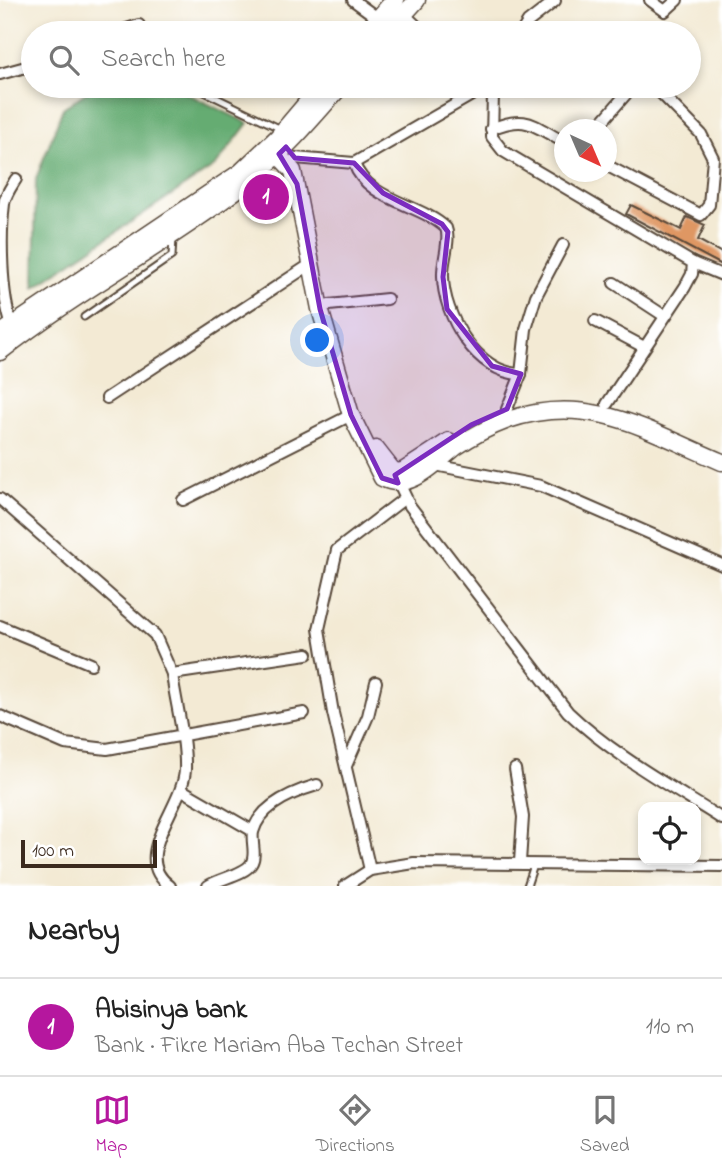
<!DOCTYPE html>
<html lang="en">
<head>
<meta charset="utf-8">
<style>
  :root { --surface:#fff; --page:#f6f6f6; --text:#222; --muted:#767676; --line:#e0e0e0; --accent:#b5179e }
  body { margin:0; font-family:"Indie Flower",sans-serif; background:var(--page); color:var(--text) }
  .controls { position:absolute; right:21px; bottom:21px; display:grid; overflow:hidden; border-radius:14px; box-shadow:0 4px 10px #0003 }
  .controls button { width:63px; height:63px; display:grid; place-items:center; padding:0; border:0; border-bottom:2px solid var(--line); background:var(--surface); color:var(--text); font:35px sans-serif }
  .compass { position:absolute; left:554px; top:119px; width:63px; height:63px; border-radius:50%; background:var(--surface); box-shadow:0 4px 10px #0003; rotate:136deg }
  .scale { position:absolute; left:21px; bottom:18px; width:136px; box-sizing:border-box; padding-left:7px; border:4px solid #3b2a1e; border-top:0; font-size:19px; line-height:24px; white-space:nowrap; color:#3b2a1e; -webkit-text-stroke:5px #fff; paint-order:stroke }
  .you { position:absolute; left:318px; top:341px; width:24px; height:24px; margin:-18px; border:5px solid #fff; border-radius:50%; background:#1a73e8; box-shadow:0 0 0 10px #1a73e833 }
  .badge { display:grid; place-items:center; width:46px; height:46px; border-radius:50%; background:var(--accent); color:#fff; font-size:23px; font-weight:700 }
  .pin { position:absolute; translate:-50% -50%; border:4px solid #fff; box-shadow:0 2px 7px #0006 }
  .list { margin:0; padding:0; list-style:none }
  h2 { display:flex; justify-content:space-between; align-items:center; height:91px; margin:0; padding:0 28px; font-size:30px }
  h2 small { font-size:23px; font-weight:400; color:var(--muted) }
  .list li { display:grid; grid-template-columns:46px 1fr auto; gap:21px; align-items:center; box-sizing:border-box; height:98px; padding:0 28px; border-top:2px solid var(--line) }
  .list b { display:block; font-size:26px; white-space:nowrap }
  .list p { margin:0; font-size:23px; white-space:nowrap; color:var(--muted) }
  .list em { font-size:23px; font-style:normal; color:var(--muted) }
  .icon { flex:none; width:38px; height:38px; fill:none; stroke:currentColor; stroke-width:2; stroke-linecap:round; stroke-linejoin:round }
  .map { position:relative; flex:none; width:722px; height:886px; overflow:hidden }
  .search { position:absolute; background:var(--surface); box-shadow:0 4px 10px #0003; left:21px; right:21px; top:21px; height:77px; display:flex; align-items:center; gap:18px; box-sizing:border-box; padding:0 24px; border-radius:38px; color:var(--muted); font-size:26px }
  .sheet { height:189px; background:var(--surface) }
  nav { display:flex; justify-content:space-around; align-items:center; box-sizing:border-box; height:98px; border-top:2px solid var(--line); background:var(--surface); font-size:19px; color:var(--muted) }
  nav a { display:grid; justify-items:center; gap:4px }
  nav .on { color:var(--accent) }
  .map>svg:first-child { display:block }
  .forest { fill:#65ac72; stroke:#506b48; stroke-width:2 }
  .building { fill:#df9764 }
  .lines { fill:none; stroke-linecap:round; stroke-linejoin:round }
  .lane-casing { stroke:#574739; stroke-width:9 }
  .street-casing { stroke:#574739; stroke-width:14 }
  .secondary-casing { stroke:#574739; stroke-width:19 }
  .primary-casing { stroke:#574739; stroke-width:21 }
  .lane { stroke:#fff; stroke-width:5 }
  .street { stroke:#fff; stroke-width:10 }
  .secondary { stroke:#fff; stroke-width:16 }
  .primary { stroke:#fff; stroke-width:18 }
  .marked { fill:#7b2cbf; fill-opacity:0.2; stroke:#7b2cbf; stroke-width:5; stroke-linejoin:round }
</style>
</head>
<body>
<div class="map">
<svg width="722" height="886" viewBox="0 0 722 886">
  <rect width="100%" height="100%" fill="#fff"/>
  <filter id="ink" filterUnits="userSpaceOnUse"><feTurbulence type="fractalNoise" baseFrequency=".0143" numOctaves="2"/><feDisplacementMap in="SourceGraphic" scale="14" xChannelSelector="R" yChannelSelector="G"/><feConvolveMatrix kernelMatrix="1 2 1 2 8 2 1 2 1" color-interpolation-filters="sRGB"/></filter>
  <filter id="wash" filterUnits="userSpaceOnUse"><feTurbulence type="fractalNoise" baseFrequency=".00686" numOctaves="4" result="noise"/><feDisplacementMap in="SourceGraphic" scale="28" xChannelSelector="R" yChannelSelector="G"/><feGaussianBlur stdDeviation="1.57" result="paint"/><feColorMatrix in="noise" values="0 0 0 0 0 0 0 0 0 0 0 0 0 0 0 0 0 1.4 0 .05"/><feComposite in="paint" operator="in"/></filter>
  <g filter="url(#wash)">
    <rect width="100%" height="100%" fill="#f3ead4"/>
    <polygon class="forest" points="96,86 171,86 248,123 216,165 34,287 36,179 63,108"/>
    <g id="blocks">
      <polygon class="building" points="631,205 681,230 687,217 705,225 698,240 722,253 722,265 626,214"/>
    </g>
  </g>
  <g filter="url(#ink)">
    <use href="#blocks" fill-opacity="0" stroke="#574739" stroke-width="2"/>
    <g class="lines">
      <g class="lane-casing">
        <g id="lane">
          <polyline points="192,86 281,129"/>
          <polyline points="84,317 172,256 173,238"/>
          <polyline points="527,886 534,865"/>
        </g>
      </g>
      <g class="street-casing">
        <g id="street">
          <polyline points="353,0 379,19"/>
          <polyline points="650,0 665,11 677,0"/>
          <polyline points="405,15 424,33"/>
          <polyline points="115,33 139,25"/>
          <polyline points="521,33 528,22 555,1"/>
          <polyline points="0,74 33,65"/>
          <polyline points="472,86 477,92 493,94 492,137 503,151 693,263 692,274 685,287 607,404"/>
          <path d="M477,92L354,163C366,200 421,204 446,228C451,241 442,261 443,276C443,315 477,374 521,374"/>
          <path d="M491,129C527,114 532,125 564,142"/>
          <polyline points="595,130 633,86"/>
          <polyline points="295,158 354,163"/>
          <polyline points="606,165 701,215 709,205 713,158 701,134 654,86"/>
          <polyline points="693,263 722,275"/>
          <polyline points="614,283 663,315"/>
          <polyline points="329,305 387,299"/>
          <polyline points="595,321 644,347"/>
          <path d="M12,326C1,295 0,236 4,204C5,195 11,187 16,179"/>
          <polyline points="107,398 311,264"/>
          <polyline points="507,409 521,374 526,329 536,296 563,245"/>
          <polyline points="435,465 541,486 722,565"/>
          <path d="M396,477L410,506L568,712C613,755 670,786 722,819"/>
          <polyline points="0,499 155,635 172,674 307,654"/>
          <polyline points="183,500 351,415"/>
          <polyline points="0,626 91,664"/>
          <polyline points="0,716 65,744 107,749 304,713"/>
          <polyline points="346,766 368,716 376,682"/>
          <polyline points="515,769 523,817 520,862"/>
          <polyline points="182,790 253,831"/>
          <polyline points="370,870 333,713 319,629 337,550 405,498"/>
          <path d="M170,886C129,857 183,808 185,770C186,739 176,705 172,674"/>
          <path d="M208,886C220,878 244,875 251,864C257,855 251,842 253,832C260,805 293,792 317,785"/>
          <polyline points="345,886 370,870 414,863 722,866"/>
        </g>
      </g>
      <g class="secondary-casing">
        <g id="secondary">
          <polyline points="387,33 417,0"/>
          <path d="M270,146L293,171L320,309L351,415L382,478C410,493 435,463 456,447C472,436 489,427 508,420C590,392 648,431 722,462"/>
          <path d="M0,352C80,289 172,242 252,178C285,151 313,118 341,86"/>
          <polyline points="376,449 394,472 403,471 449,441"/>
        </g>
      </g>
      <g class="primary-casing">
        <g id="primary">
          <polyline points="367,33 395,0"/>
          <polyline points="0,335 241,173 278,138 322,86"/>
        </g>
      </g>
      <use href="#lane" class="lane"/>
      <use href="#street" class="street"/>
      <use href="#secondary" class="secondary"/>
      <use href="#primary" class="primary"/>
    </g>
  </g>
  <path class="marked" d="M286,147L295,158L354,163L383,193L442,224L448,232L443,277L447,309L492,366L521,374L507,409L471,425L395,475L398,483L382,478L351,415L320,309L297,184L279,154Z"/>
</svg>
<div class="controls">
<button><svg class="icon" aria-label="locate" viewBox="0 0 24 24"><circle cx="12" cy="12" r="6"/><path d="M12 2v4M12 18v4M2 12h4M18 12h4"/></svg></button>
</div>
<svg class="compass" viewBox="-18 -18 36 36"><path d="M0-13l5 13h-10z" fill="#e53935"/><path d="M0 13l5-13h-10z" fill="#767676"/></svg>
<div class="scale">100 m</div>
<div class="you"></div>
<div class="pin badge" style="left:266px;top:197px">1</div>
<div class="search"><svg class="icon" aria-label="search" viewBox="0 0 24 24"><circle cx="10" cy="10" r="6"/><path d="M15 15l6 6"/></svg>Search here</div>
</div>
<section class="sheet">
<h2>Nearby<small></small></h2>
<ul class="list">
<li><span class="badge">1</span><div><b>Abisinya bank</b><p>Bank · Fikre Mariam Aba Techan Street</p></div><em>110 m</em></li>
</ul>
</section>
<nav>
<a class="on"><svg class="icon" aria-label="map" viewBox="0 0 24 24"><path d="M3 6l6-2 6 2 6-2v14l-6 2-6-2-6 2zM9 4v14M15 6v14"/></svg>Map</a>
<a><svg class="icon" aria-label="directions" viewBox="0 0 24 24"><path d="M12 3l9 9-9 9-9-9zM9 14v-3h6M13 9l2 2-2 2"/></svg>Directions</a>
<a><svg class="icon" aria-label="saved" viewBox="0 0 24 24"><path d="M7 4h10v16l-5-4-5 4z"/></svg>Saved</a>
</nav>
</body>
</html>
